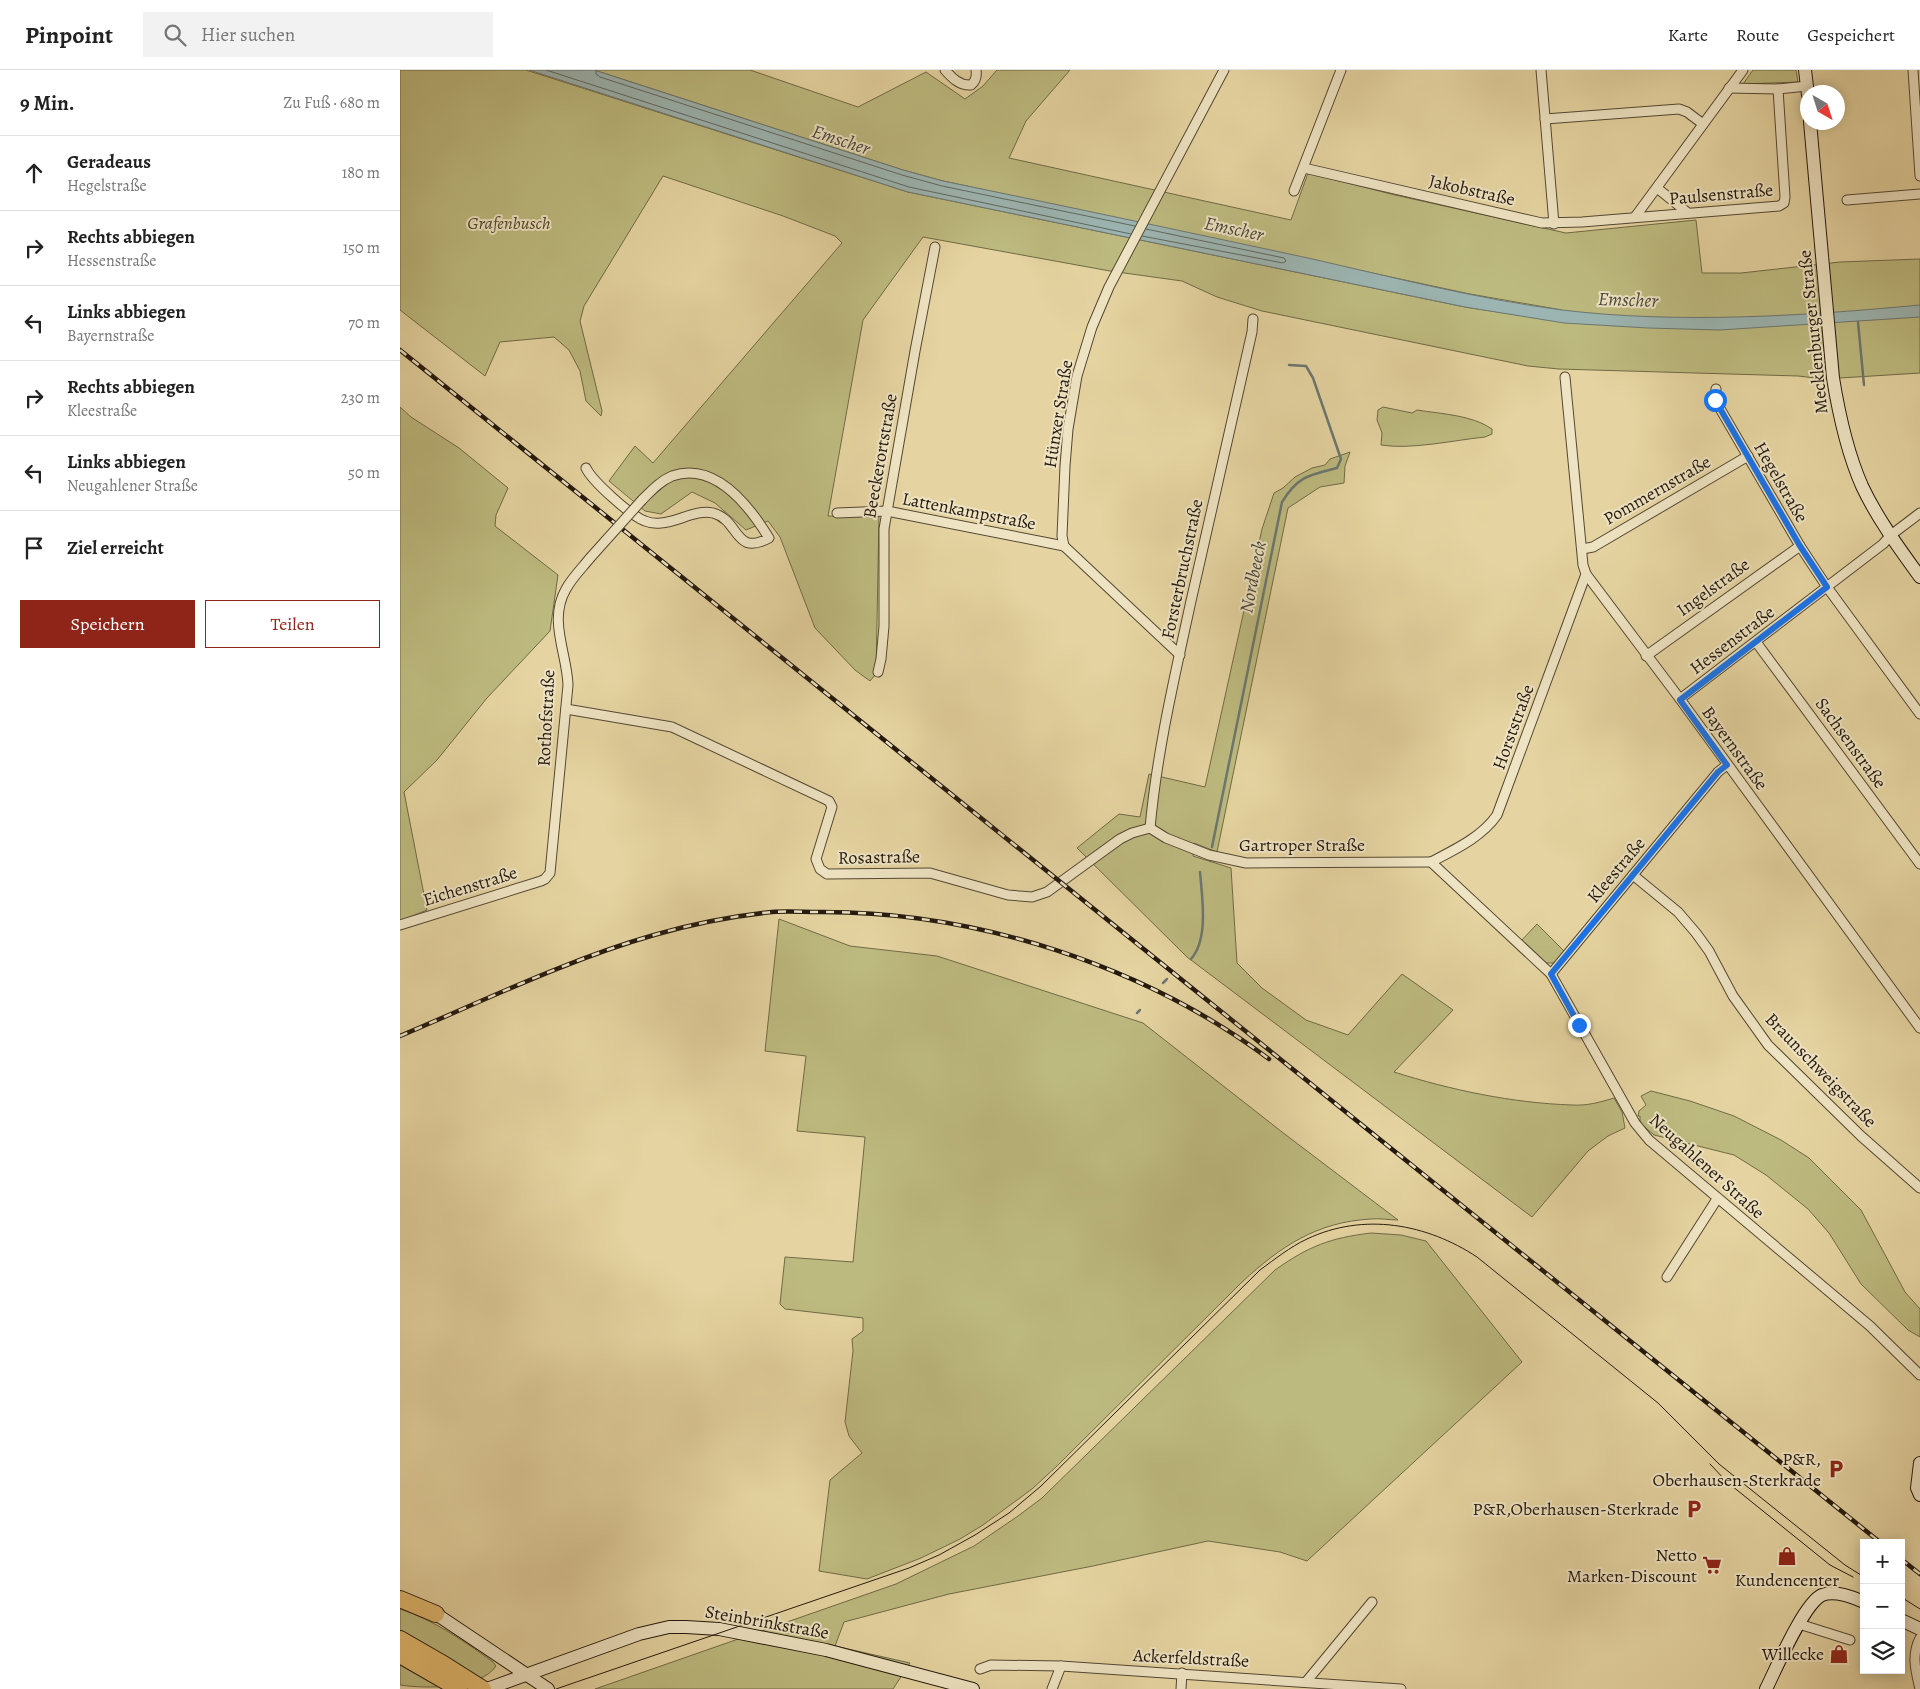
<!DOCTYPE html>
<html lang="de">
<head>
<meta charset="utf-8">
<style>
  :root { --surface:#fff; --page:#f2f2f2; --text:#222; --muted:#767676; --line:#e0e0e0; --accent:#8f2418 }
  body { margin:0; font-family:Alegreya,serif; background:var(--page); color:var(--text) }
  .controls { position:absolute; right:15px; bottom:15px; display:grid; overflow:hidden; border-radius:0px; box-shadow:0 2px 12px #0003 }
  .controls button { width:45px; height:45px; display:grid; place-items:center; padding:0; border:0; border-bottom:1px solid var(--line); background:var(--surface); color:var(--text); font:25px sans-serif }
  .compass { position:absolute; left:1400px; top:15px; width:45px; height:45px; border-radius:50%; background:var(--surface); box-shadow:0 2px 12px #0003; rotate:141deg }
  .stop { position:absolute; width:15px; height:15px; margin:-11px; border:4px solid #1a73e8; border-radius:50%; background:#fff }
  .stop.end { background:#1a73e8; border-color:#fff; box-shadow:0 1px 5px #0008 }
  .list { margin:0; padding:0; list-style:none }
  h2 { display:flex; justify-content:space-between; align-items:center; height:65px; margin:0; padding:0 20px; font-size:21px }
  h2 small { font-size:16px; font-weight:400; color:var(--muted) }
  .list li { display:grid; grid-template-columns:32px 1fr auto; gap:15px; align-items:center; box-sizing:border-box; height:75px; padding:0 20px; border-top:1px solid var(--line) }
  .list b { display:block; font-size:19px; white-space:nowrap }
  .list p { margin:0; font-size:16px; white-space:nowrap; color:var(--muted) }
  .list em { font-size:16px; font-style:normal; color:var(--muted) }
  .actions { display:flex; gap:10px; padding:15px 20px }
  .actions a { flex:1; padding:11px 0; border:1px solid var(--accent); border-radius:0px; text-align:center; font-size:18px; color:var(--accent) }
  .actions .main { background:var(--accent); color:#fff }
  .icon { flex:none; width:28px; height:28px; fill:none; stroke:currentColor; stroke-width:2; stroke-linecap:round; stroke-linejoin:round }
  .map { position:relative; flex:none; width:1520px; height:1619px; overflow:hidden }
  header { display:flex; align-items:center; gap:30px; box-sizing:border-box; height:70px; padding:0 25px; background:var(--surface); border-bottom:1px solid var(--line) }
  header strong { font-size:24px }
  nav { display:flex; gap:28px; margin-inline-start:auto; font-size:18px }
  .search { width:350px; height:45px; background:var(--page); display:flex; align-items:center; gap:12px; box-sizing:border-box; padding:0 18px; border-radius:0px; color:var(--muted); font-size:19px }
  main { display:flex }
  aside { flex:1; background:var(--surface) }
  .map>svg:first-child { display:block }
  .green { fill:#bdba7f; stroke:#706a46 }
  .water { fill:#9cb5b2; stroke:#6c7770 }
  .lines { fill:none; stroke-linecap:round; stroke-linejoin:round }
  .shore { stroke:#606760; stroke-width:1 }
  .stream { stroke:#6c7770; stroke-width:2.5 }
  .street-casing { stroke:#544833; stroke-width:11 }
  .secondary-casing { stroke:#24190e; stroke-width:14 }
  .highway-casing { stroke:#24190e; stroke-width:18 }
  .street { stroke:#eee3c2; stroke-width:9 }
  .secondary { stroke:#eee3c2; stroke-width:12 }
  .highway { stroke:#e2ba70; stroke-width:16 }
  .tram { stroke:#24190e; stroke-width:1 }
  .rail-casing { stroke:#24190e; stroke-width:4.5 }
  .rail { stroke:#eee3c2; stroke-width:2.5; stroke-dasharray:8; stroke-linecap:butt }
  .street-bridge-casing { stroke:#544833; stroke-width:11; stroke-linecap:butt }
  .street-bridge { stroke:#eee3c2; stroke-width:9 }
  .route { stroke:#1a73e8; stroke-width:6 }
  .labels { text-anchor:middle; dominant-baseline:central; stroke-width:4; stroke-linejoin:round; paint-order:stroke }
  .street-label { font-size:18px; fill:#24190e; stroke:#eee3c2 }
  .park-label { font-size:18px; font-style:italic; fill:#524930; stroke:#eee3c2 }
  .poi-label { font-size:18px; fill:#24190e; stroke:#eee3c2; text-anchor:end }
  .water-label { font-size:19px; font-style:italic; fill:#48483f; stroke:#eee3c2 }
</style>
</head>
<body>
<header>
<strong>Pinpoint</strong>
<div class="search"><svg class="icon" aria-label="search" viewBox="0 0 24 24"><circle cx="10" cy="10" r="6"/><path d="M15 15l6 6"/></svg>Hier suchen</div>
<nav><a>Karte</a><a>Route</a><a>Gespeichert</a></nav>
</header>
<main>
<aside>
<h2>9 Min.<small>Zu Fuß · 680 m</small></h2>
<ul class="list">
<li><svg class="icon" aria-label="ahead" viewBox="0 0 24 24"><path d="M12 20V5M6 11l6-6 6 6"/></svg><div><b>Geradeaus</b><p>Hegelstraße</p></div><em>180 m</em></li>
<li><svg class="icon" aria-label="right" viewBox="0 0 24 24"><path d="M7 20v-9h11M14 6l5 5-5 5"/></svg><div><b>Rechts abbiegen</b><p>Hessenstraße</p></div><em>150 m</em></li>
<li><svg class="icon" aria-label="left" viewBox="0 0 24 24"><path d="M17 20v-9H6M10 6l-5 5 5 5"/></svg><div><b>Links abbiegen</b><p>Bayernstraße</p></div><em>70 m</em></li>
<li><svg class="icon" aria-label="right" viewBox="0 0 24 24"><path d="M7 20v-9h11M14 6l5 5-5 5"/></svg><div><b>Rechts abbiegen</b><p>Kleestraße</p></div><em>230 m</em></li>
<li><svg class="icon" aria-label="left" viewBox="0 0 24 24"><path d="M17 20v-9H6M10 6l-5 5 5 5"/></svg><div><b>Links abbiegen</b><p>Neugahlener Straße</p></div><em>50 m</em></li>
<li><svg class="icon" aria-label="arrive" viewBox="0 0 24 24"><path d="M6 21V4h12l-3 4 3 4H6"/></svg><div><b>Ziel erreicht</b></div></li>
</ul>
<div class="actions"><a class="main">Speichern</a><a>Teilen</a></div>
</aside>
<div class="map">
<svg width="1520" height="1619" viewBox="0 0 1520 1619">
  <rect width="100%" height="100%" fill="#e5d4a1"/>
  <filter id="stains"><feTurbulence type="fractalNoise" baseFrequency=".004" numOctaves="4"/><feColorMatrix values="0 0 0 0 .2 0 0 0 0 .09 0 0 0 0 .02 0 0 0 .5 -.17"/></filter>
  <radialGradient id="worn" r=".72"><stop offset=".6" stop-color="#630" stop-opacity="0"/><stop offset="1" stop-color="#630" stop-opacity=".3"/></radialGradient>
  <g class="green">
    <polygon points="0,0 126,0 508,122 1065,237 1164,252 1162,240 1070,224 543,111 503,100 194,0 350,0 458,37 526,2 565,29 583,16 597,0 670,0 626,51 609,88 891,150 908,103 995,125 1166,163 1296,150 1302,203 1341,203 1440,192 1520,189 1520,303 1424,309 1398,306 1159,299 1128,296 862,241 817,227 782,211 710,201 523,167 463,250 428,446 479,446 476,604 470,611 455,600 415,558 380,467 368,451 346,460 315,433 292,422 261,444 245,441 209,411 235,376 253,393 442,173 435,166 383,146 263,106 184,236 180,251 202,341 201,346 186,331 180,301 169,280 154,267 100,272 85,306 0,240"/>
    <polygon points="1353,0 1396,0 1398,12 1343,14"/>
    <polygon points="0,337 11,347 59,378 108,418 96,445 95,456 158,505 150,561 87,628 37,690 4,722 27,840 0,851"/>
    <path d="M983,337L1012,343L1017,340C1042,344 1072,345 1092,359V364L1085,367C1055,370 1011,380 981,375L982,363L977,350L978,340Z"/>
    <path d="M950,382L945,396L944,413L920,417L888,438L817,782L794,773L793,786L831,798L837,893L862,918L906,950L948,965L1002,904L1053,940L994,1002C1051,1020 1112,1033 1172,1035C1187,1036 1201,1032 1214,1028L1222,1042L1225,1058L1208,1066L1188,1081L1132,1147L787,887L677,778L719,744L740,747L749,704L805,717L862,459L874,423L883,418L895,407L912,398L925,395L930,389Z"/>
    <path d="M379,849L450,876L537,886L743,953L882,1062L998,1150C989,1150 980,1148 971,1149C917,1152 881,1176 842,1212L657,1396L632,1419L583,1455L560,1469L521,1488L467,1509L419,1501L430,1410L462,1383L449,1366L445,1352L453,1281L452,1269L463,1261V1248L385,1239L380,1234L385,1187L453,1192L465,1067L397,1061L406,986L365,981Z"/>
    <polygon points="1137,854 1164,881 1155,893 1144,893 1121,871"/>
    <polygon points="1251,1021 1290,1031 1334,1046 1381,1070 1409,1088 1461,1140 1505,1222 1520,1239 1520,1267 1508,1260 1461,1214 1429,1163 1408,1139 1366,1105 1334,1085 1254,1065 1240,1053 1240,1046 1238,1046 1239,1041 1246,1035 1241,1026"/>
    <path d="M971,1163L1001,1165L1026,1171L1122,1292L907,1491L880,1482L808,1471L693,1496L549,1524L444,1552L435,1576L510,1593L493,1619H195L496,1514L574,1476L618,1446L642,1428L875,1200C909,1176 930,1168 971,1163Z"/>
    <path d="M0,1539C34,1550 64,1571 93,1592L96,1596C81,1619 26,1619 0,1615Z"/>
  </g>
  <path class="water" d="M129,0H194L503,100L543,111C665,136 787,162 908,188C992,207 1077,229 1162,240C1279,254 1403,246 1520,235V247L1320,260L1248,258L1164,253L1065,237L508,122Z"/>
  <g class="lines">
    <g class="shore">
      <polyline points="146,0 509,117 731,164"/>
      <polyline points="196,0 196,4 200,7 502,105 542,116 735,156"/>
      <polyline points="742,166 883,193 886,191 884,188 746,159"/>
    </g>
    <g class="stream">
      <polyline points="1458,252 1464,315"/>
      <path d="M812,777L882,432C898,406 909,405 937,398L941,389L913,308L906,296L889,295"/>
      <path d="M791,889C809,869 802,827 800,802"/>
      <polyline points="763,913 767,909"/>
      <polyline points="737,943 740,940"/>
    </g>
    <g class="street-casing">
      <g id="street">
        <path d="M545,0C552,8 560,16 571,15C576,11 577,6 576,0"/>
        <polyline points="1141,0 1154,154"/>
        <polyline points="1513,0 1520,106"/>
        <polyline points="1329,18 1378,19 1407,16"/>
        <polyline points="1145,49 1279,39 1287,42 1303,54"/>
        <polyline points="904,98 1142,153 1182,152 1379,136 1384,133 1385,127 1378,19"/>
        <polyline points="1257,118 1288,143"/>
        <polyline points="894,121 941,0"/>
        <polyline points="1447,130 1520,124"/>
        <polyline points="1235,147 1343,0"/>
        <polyline points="1165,307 1183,495 1186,504 1280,629 1520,958"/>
        <polyline points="1316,319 1315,330 1400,476 1427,517 1520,644"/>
        <path d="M186,398C192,411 231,446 245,451C250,453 255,454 261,453C278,452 296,439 313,443C340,450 334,487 369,468C350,437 315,391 272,406C260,411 251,421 242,430"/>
        <polyline points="437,443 487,441 664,476"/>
        <polyline points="1182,479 1193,477 1348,386"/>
        <polyline points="1356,572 1520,794"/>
        <polyline points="780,585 664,476 662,466 665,396 668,359 677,306 692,257 709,217 824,0"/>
        <polyline points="1246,586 1400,476"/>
        <polyline points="478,602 481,589 484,556 484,459 515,281 535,177"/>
        <polyline points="1280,629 1483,474 1491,465 1520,443"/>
        <polyline points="166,639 272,657 429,731 432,737 416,789 420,799 427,804 530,803 608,825 632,827 647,822 720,769 732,763 750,758"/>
        <path d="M750,758C757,681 775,605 791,531C811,441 831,351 852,262L853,249"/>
        <polyline points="750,758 766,768 809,785 846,793 1031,792"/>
        <polyline points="1031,792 1151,904 1235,1053 1249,1070 1470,1256 1520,1305"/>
        <path d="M1031,792C1054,780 1082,767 1097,745L1186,504"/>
        <polyline points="1233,805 1278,842 1296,863 1309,881 1333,926 1368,975 1461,1066 1520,1118"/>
        <path d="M0,855L141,811L145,809L150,803L168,615C167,583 148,550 166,519C172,508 182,498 190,488"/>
        <polyline points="1151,904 1318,702 1327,695"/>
        <polyline points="1267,1207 1317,1129"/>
        <polyline points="1399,1554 1450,1570"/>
        <polyline points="580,1599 591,1595 661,1596 1001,1619"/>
        <polyline points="906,1612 972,1532"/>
        <polyline points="652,1619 661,1596"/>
        <polyline points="781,1619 782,1603"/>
        <path d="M1520,1619C1516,1602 1511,1585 1520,1568"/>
      </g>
    </g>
    <g class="secondary-casing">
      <g id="secondary">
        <polyline points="1405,0 1408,25"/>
        <path d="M1410,52L1433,308C1439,345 1447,382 1462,416C1477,448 1499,478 1520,507"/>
        <polyline points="1520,1393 1517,1418 1520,1425"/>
        <polyline points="36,1544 148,1619"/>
        <polyline points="1501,1550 1520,1559"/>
        <polyline points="87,1619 239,1564 269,1557 286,1557 319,1559 426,1580 573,1619"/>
        <path d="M1366,1619C1376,1599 1404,1533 1422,1525C1435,1520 1452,1527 1464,1532"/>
      </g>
    </g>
    <g class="highway-casing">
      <g id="highway">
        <polyline points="0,1529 36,1544"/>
        <polyline points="0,1569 45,1595 83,1619"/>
        <polyline points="0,1585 59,1619"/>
      </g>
    </g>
    <use href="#street" class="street"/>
    <use href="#secondary" class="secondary"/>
    <use href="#highway" class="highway"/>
    <g class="tram">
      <polyline points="1310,1394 1327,1412 1430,1495 1453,1507"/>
      <polyline points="1501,1527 1520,1539"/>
      <path d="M156,1619L509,1498L539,1485L575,1465L609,1443L641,1416L860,1200C875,1189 890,1177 907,1169C964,1142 1027,1154 1077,1187L1258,1333L1319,1394L1445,1495L1464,1507"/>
    </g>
    <g class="rail-casing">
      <g id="rail">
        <polyline points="0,280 1481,1473"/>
        <path d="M0,966C83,931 167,890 254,865C292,854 333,846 372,842C387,841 403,842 419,842C575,841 743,895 869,989"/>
        <polyline points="1501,1489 1520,1504"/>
      </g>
    </g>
    <use href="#rail" class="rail"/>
    <g class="street-bridge-casing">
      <polyline id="street-bridge" points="190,488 242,430"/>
    </g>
    <use href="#street-bridge" class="street-bridge"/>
  </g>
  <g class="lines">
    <polyline class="route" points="1179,955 1151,904 1318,702 1327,695 1280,630 1427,517 1400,476 1315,330"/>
  </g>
  <defs>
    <g id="parking-bare" transform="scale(1.5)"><path d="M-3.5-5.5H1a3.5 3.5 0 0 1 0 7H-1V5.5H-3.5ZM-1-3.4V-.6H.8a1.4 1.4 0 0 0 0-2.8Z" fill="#8f2418" stroke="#eee3c2" stroke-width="2.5" paint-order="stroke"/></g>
    <g id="shop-bare" transform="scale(1.5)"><path d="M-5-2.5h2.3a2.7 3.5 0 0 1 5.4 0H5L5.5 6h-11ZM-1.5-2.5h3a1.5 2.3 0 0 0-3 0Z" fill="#8f2418" stroke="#eee3c2" stroke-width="2.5" paint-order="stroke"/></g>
    <g id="supermarket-bare" transform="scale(1.5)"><path d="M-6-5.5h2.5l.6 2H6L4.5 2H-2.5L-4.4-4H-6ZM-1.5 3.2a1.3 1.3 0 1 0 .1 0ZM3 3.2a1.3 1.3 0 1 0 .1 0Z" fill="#8f2418" stroke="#eee3c2" stroke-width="2.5" paint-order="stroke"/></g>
  </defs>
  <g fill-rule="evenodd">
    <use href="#parking-bare" x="1436" y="1399"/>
    <use href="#parking-bare" x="1294" y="1439"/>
    <use href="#shop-bare" x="1387" y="1486"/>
    <use href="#supermarket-bare" x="1312" y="1495"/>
    <use href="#shop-bare" x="1439" y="1584"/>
  </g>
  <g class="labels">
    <g class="street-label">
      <text transform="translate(1072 120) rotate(13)">Jakobstraße</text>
      <text transform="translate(1321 124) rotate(-5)">Paulsenstraße</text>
      <text transform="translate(1413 262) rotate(-96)">Mecklenburger Straße</text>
      <text transform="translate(658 344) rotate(-81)">Hünxer Straße</text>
      <text transform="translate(480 386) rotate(-80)">Beeckerortstraße</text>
      <text transform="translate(1381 412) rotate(60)">Hegelstraße</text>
      <text transform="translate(1257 420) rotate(-30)">Pommernstraße</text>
      <text transform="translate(569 441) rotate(11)">Lattenkampstraße</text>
      <text transform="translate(782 499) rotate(-78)">Forsterbruchstraße</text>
      <text transform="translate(1313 517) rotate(-36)">Ingelstraße</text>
      <text transform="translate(1332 570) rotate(-37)">Hessenstraße</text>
      <text transform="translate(146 648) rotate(-87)">Rothofstraße</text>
      <text transform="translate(1113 657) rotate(-70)">Horststraße</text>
      <text transform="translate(1451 673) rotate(54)">Sachsenstraße</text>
      <text transform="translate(1335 678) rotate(54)">Bayernstraße</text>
      <text x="902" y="775">Gartroper Straße</text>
      <text transform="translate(479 787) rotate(-1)">Rosastraße</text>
      <text transform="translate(1216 800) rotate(-50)">Kleestraße</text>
      <text transform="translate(70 816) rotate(-17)">Eichenstraße</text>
      <text transform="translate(1421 1000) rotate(46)">Braunschweigstraße</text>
      <text transform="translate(1307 1096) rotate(42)">Neugahlener Straße</text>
      <text transform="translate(367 1552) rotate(10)">Steinbrinkstraße</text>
      <text transform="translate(791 1588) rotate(3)">Ackerfeldstraße</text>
    </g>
    <g class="park-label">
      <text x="109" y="153">Grafenbusch</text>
    </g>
    <g class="poi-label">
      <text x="1421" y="1389">P&amp;R,<tspan x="1421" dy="21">Oberhausen-Sterkrade</tspan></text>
      <text x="1279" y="1439">P&amp;R,Oberhausen-Sterkrade</text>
      <text x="1297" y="1485">Netto<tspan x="1297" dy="21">Marken-Discount</tspan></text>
      <text x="1387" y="1510" text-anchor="middle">Kundencenter</text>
      <text x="1424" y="1584">Willecke</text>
    </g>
    <g class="water-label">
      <text transform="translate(441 70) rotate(18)">Emscher</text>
      <text transform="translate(834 159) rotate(12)">Emscher</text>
      <text transform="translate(1228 230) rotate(2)">Emscher</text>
      <text transform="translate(853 507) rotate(-79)">Nordbeeck</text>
    </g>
  </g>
  <rect width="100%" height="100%" filter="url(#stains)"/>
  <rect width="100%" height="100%" fill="url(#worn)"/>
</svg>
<div class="controls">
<button>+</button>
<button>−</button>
<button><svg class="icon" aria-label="layers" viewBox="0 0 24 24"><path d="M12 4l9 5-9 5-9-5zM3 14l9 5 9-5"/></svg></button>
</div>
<svg class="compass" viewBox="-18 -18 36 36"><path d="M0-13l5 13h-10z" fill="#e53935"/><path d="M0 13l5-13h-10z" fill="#767676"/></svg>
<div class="stop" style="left:1315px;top:330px"></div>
<div class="stop end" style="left:1179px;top:955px"></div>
</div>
</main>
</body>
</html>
